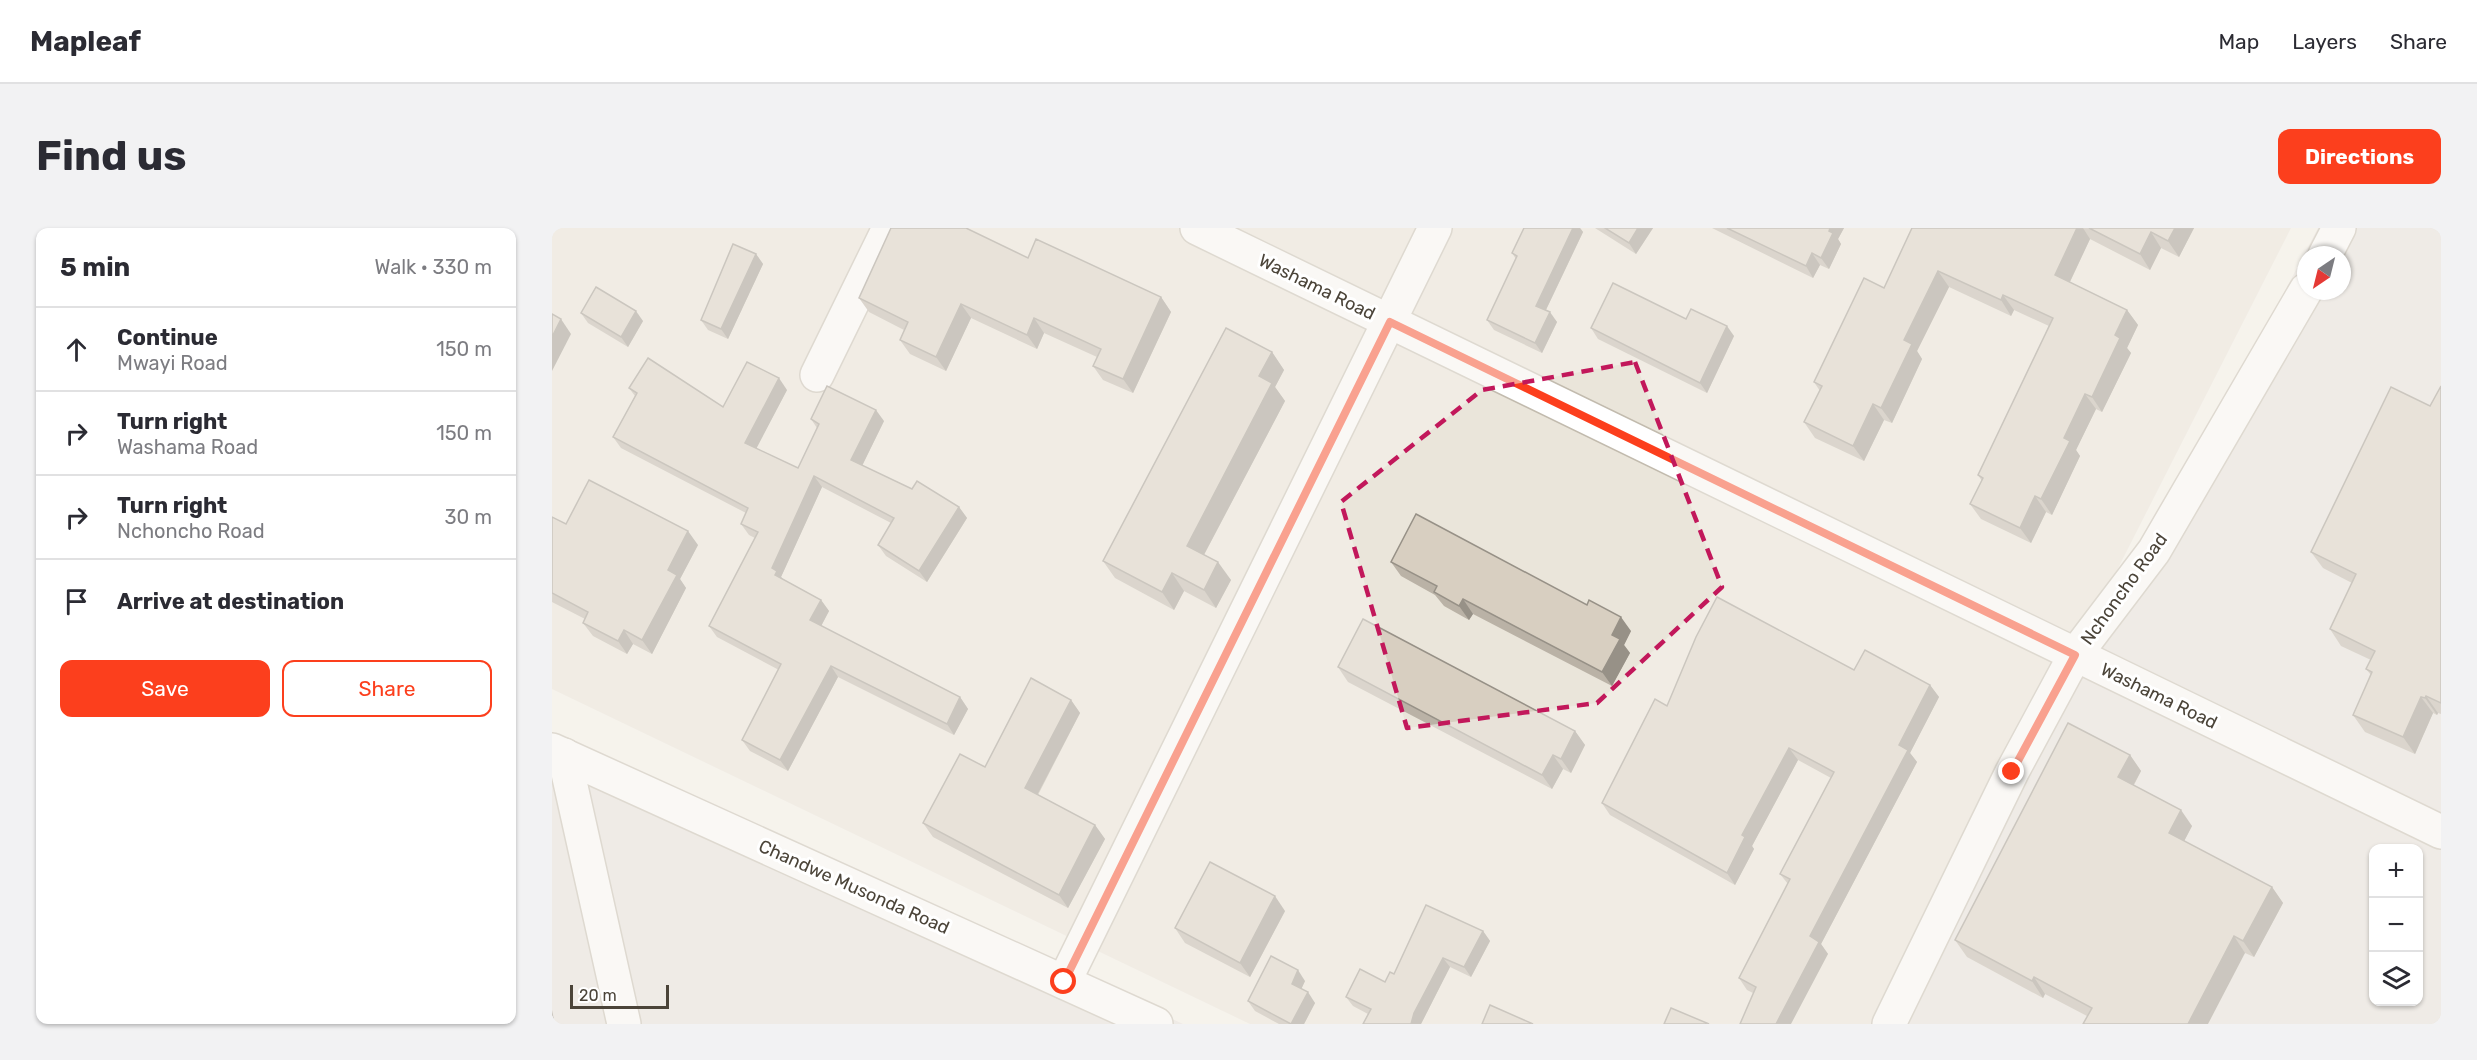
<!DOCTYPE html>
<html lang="en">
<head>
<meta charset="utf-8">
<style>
  :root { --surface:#fff; --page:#f2f2f3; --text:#2b2b33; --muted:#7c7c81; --line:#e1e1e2; --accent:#fc3f1d }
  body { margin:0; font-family:Rubik,sans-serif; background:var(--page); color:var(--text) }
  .controls { position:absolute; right:18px; bottom:18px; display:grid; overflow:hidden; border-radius:12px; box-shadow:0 2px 4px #0004 }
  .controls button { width:54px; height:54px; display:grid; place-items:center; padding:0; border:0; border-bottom:2px solid var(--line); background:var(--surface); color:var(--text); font:30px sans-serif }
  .compass { position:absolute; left:1745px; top:18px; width:54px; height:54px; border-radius:50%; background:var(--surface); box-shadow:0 2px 4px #0004; rotate:215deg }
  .scale { position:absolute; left:18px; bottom:15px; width:99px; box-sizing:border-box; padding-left:6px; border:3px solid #4b4439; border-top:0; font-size:16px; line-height:21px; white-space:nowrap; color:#4b4439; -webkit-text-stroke:4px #fff; paint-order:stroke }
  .stop { position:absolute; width:18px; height:18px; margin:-14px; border:4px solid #fc3f1d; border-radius:50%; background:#fff }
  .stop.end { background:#fc3f1d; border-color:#fff; box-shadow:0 2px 6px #0008 }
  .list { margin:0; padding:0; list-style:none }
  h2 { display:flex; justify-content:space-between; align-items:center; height:78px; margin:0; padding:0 24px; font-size:26px }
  h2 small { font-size:20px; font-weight:400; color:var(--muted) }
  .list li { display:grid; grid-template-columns:39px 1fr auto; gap:18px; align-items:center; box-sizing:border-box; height:84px; padding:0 24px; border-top:2px solid var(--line) }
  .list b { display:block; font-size:22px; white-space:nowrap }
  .list p { margin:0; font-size:20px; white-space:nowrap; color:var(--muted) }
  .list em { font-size:20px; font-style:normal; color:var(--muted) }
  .actions { display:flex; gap:12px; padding:18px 24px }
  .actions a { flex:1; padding:14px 0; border:2px solid var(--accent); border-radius:12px; text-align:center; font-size:21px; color:var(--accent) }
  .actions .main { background:var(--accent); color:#fff }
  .icon { flex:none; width:33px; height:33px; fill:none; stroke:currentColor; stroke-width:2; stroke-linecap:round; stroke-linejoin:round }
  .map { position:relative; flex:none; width:1889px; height:796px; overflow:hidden; border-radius:12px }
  header { display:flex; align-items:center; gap:36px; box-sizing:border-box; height:84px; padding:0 30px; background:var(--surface); border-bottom:2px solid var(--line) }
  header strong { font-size:28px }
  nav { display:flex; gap:33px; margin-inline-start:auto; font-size:21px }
  .intro { display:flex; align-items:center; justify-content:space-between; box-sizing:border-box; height:144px; padding:0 36px }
  h1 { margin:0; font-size:42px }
  .button { padding:15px 27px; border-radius:12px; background:var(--accent); color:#fff; font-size:21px; font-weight:700 }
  main { display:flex; gap:36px; padding:0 36px }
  aside { flex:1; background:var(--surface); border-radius:12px; box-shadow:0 2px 4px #0004 }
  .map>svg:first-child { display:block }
  .residential { fill:#eae5da }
  .industrial { fill:#e6e2dd; fill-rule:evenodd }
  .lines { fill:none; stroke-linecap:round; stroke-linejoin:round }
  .minor-casing { stroke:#c2bbae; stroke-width:36 }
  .minor { stroke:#fff; stroke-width:33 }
  .wall { fill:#bab2a6 }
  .shaded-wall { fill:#979187 }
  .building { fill:#d8cfc1; stroke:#979187; stroke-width:1.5 }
  .route { stroke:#fc3f1d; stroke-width:8 }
  .marked { fill:none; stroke:#c2185b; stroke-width:4.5; stroke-dasharray:12 8; stroke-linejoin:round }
  .labels { text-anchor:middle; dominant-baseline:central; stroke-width:6; stroke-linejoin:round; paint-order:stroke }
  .street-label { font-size:18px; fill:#4b4439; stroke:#fff }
</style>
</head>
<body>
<header>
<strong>Mapleaf</strong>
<nav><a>Map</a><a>Layers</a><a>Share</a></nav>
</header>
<div class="intro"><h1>Find us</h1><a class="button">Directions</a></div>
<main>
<aside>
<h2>5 min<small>Walk · 330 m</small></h2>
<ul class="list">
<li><svg class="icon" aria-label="ahead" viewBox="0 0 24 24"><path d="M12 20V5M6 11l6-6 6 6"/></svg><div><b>Continue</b><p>Mwayi Road</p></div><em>150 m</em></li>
<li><svg class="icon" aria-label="right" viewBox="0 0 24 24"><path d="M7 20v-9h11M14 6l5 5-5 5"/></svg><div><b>Turn right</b><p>Washama Road</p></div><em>150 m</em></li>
<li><svg class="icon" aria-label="right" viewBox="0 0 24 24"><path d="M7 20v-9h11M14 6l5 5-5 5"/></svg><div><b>Turn right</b><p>Nchoncho Road</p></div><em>30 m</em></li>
<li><svg class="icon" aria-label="arrive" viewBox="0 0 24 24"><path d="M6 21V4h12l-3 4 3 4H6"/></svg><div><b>Arrive at destination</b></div></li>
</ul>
<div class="actions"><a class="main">Save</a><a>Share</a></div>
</aside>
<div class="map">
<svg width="1889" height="796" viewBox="0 0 1889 796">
  <rect width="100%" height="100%" fill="#f6f3ec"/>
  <polygon class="residential" points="0,0 1739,0 1559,354 1322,796 698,796 0,461"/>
  <g class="industrial">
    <path d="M1766,0H1889V796H1347ZM1754,27H1790V63H1754ZM1822,620H1866V774H1822Z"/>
    <polygon points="0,506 11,510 631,796 0,796"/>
  </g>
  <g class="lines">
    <g class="minor-casing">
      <g id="minor">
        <polyline points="645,0 1889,604"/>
        <polyline points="1773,27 1787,0"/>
        <polyline points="265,147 337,0"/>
        <polyline points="0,522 604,796"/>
        <polyline points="12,527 72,796"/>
        <polyline points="512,754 883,0"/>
        <polyline points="1337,796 1460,544 1523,427 1602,323 1754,62"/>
      </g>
    </g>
    <use href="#minor" class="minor"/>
  </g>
  <g class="wall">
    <polygon points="972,0 1028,0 1031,4 994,82 1005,94 990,125 942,102 935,92 964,31 960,25"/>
    <polygon points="1043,0 1101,0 1084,26"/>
    <polygon points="1160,0 1292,0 1286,11 1289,16 1277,41 1268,37 1261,50"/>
    <polygon points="1360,0 1642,0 1627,29 1609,20 1598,42 1538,11 1518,54 1575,82 1586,97 1575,120 1579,125 1550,184 1544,181 1524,222 1528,228 1500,287 1494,284 1479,315 1429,291 1418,276 1430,253 1426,247 1497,98 1462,82 1459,88 1397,59 1365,123 1370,131 1340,195 1332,192 1312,233 1263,210 1252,194 1268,163 1262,154 1332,60"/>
    <polygon points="204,26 211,36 176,111 156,102 149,92"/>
    <polygon points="609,69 619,84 581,165 551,152 541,138 545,129 492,105 485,121 419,90 394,143 358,126 348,112 352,102 317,84 307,70"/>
    <polygon points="29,85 91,93 76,119 36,95"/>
    <polygon points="1134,91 1182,108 1155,165 1046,111 1039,100"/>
    <polygon points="720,124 732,142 723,159 733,173 652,327 679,352 664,380 632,363 622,382 563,350 551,333"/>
    <polygon points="1889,158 1889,486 1886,485 1885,487 1881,485 1863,526 1813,504 1801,487 1819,447 1814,441 1819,432 1789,418 1778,401 1800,355 1771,340 1759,324 1878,178"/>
    <polygon points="77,160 171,179 235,162 204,220 246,240 265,200 259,191 332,193 310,238 360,261 407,279 415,290 375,354 334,328 326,317 339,295 270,259 229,349 231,351 269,372 277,383 269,398 408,469 416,481 402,507 286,449 236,543 198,523 190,512 227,442 165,409 157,398 203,310 197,307 189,296 194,285 69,220 61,209 83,168"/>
    <polygon points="0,289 14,296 146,317 128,351 134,360 100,426 81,416 75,426 41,408 31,395 33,391 0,374"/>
    <polygon points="839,334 1079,403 1072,417 1078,425 1060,458 921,386 917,392 892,378 883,367 849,348"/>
    <polygon points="786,439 1023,503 1033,517 1019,545 1011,541 1000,561 796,454"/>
    <polygon points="1302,442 1378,457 1387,469 1358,525 1365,534 1269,716 1276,726 1201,765 1195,762 1187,750 1236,656 1228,646 1279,550 1246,532 1200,618 1202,621 1183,657 1058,587 1050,575 1115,478"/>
    <polygon points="519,472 528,485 486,567 543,597 553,611 516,680 381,609 371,595 433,539"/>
    <polygon points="1578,527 1589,543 1582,557 1640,598 1632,613 1720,659 1731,675 1702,729 1693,725 1535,788 1493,766 1491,770 1415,729 1403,712"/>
    <polygon points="733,683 698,749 633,715 623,700"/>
    <polygon points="931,703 938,713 919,749 898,739 869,796 811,796 816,786 801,778 794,769 833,754 842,746"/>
    <polygon points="753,753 749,761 763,775 752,796 727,796 703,783 696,773"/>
  </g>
  <g class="shaded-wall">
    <polygon points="1021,0 1028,0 1031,4 991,88 984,78"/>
    <polygon points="1086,0 1101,0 1084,26 1077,15"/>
    <polygon points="1278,0 1292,0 1286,11 1289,16 1277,41 1269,30"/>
    <polygon points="1525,0 1531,0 1538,11 1514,62 1503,47"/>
    <polygon points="1623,0 1642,0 1627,29 1616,13"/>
    <polygon points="1599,4 1609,20 1598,42 1588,26"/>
    <polygon points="1260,25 1268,37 1261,50 1254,38"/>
    <polygon points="204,26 211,36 176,111 169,101"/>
    <polygon points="1386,43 1397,59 1365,123 1370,131 1340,195 1329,180 1352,112"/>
    <polygon points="1451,67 1462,82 1459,88 1449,72"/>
    <polygon points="609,69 619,84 581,165 571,151"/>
    <polygon points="409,76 419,90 394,143 384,129"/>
    <polygon points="1575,82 1586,97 1575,120 1579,125 1550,184 1540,169 1563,107"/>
    <polygon points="84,83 91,93 76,119 69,109"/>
    <polygon points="998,84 1005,94 990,125 983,115"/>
    <polygon points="482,90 492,105 485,121 475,107"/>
    <polygon points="9,91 19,106 0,143 0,109"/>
    <polygon points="1175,98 1182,108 1155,165 1148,155"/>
    <polygon points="720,124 732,142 723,159 733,173 647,336 635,318 707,148"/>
    <polygon points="227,150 235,162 201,227 193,215"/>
    <polygon points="1533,166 1544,181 1524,222 1528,228 1500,287 1489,271 1512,210"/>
    <polygon points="1321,176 1332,192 1312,233 1301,218"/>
    <polygon points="324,182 332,193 307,244 299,232"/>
    <polygon points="262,248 270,259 229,349 233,354 223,347 220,340"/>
    <polygon points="1483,268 1494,284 1479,315 1468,300"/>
    <polygon points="407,279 415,290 375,354 367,343"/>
    <polygon points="136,303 146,317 128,351 134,360 100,426 90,412 116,342"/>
    <polygon points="666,334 679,352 664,380 652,362"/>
    <polygon points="620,345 632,363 622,382 610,364"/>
    <polygon points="911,371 921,386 917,392 907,378"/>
    <polygon points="269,372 277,383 266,404 258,392"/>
    <polygon points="1069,389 1079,403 1072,417 1078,425 1060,458 1050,444 1060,407"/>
    <polygon points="72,402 81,416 75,426 66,413"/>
    <polygon points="279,438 286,449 236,543 228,532"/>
    <polygon points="1378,457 1387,469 1358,525 1365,534 1269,716 1276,726 1239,796 1224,796 1258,708 1347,517"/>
    <polygon points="1874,468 1886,485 1885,487 1873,470"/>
    <polygon points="408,469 416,481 402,507 395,496"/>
    <polygon points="1869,469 1881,485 1863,526 1851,509"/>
    <polygon points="519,472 528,485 482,573 473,560"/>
    <polygon points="1023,503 1033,517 1019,545 1009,531"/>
    <polygon points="1237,520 1246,532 1200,618 1202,621 1183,657 1175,645 1190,607"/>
    <polygon points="1001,527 1011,541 1000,561 990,547"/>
    <polygon points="1578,527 1589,543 1577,565 1566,549"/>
    <polygon points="1629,582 1640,598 1628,621 1617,605"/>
    <polygon points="543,597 553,611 516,680 507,667"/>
    <polygon points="1720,659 1731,675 1702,729 1691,713"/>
    <polygon points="723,668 733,683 698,749 688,735"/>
    <polygon points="931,703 938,713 919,749 912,739"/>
    <polygon points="1682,708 1693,725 1656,796 1636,796"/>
    <polygon points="891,730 898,739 869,796 859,796 862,785"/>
    <polygon points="746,742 753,753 747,766 740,756"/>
    <polygon points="1482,749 1493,766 1491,770 1480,753"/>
    <polygon points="756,764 763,775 752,796 739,796"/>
    <polygon points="0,782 3,796 0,796"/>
  </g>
  <g class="building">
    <polygon points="339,0 414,0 476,30 484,11 609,69 571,151 541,138 549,121 482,90 475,107 409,76 384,129 348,112 356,94 307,70"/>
    <polygon points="972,0 1021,0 984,78 998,84 983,115 935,92 965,28 960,25"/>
    <polygon points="1053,0 1086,0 1077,15"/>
    <polygon points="1175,0 1278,0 1277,3 1281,5 1269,30 1260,25 1254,38"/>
    <polygon points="1360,0 1525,0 1503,47 1575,82 1563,107 1568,110 1540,169 1533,166 1512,210 1518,213 1489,271 1483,268 1468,300 1418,276 1431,250 1426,247 1501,90 1451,67 1449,72 1386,43 1352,112 1360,116 1329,180 1321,176 1301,218 1252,194 1270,158 1262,154 1312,50 1332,60"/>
    <polygon points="1537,0 1623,0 1616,13 1599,4 1588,26"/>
    <polygon points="181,16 204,26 169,101 149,92"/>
    <polygon points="1061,55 1134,91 1139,81 1175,98 1148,155 1039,100"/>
    <polygon points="44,59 84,83 69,109 29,85"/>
    <polygon points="0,86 9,91 0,109"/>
    <polygon points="674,100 720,124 707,148 720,155 635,318 666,334 652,362 620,345 610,364 551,333"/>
    <polygon points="96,130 171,179 195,134 227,150 193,215 246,240 267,196 259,191 275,158 324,182 299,232 360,261 365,253 407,279 367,343 326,317 342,290 262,248 220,340 225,343 223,347 269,372 258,392 408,469 395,496 279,438 228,532 190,512 229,436 157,398 206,304 189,296 196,280 61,209 85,165 77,160"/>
    <polygon points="1889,158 1889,475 1874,468 1873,470 1869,469 1851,509 1801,487 1820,444 1814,441 1823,423 1778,401 1804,346 1759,324 1839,159 1878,178"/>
    <polygon points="37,252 136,303 116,342 125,347 90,412 72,402 66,413 31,395 36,384 0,365 0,289 14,296"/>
    <polygon points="864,286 1035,377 1037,372 1069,389 1060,407 1068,411 1050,444 911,371 907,378 882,364 885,358 839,334"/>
    <polygon points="1165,369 1302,442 1313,422 1378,457 1347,517 1356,522 1258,708 1267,714 1224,796 1188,796 1204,759 1187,750 1238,651 1228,646 1282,544 1237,520 1190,607 1193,609 1175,645 1050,575 1103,471 1115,478 1144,409"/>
    <polygon points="811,391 1023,503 1009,531 1001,527 990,547 786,439"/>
    <polygon points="479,450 519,472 473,560 543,597 507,667 371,595 408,526 433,539"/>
    <polygon points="1516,495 1578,527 1566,549 1629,582 1617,605 1720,659 1691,713 1682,708 1636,796 1531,796 1540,780 1482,749 1480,753 1403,712"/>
    <polygon points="658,634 723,668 688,735 623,700"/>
    <polygon points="874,677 931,703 912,739 891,730 862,785 859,796 811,796 819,781 794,769 808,741 833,754 838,744 842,746"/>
    <polygon points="719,728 746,742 740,756 756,764 739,796 696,773"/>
    <polygon points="938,777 981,796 930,796"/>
    <polygon points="1119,780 1157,796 1112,796"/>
  </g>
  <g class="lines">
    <polyline class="route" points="512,754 838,94 1523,427 1460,544"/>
  </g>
  <path d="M0 0H1889V796H0ZM1083,134L1170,359L1045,475L855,500L789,274L930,162Z" fill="#f6f3ec" fill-opacity=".55" fill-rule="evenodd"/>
  <path class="marked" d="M1083,134L1170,359L1045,475L855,500L789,274L930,162Z"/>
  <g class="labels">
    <g class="street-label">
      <text transform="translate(765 59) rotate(26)">Washama Road</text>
      <text transform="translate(1572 361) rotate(-54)">Nchoncho Road</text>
      <text transform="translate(1607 468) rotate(26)">Washama Road</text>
      <text transform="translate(302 659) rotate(24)">Chandwe Musonda Road</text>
    </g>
  </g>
</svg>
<div class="controls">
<button>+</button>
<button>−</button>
<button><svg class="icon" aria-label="layers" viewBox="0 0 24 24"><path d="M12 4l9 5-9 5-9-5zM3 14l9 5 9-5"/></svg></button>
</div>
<svg class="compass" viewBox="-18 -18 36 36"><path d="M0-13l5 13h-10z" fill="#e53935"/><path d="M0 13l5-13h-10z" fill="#7c7c81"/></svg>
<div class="scale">20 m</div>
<div class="stop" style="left:512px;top:754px"></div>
<div class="stop end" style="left:1460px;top:544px"></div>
</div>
</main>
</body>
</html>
